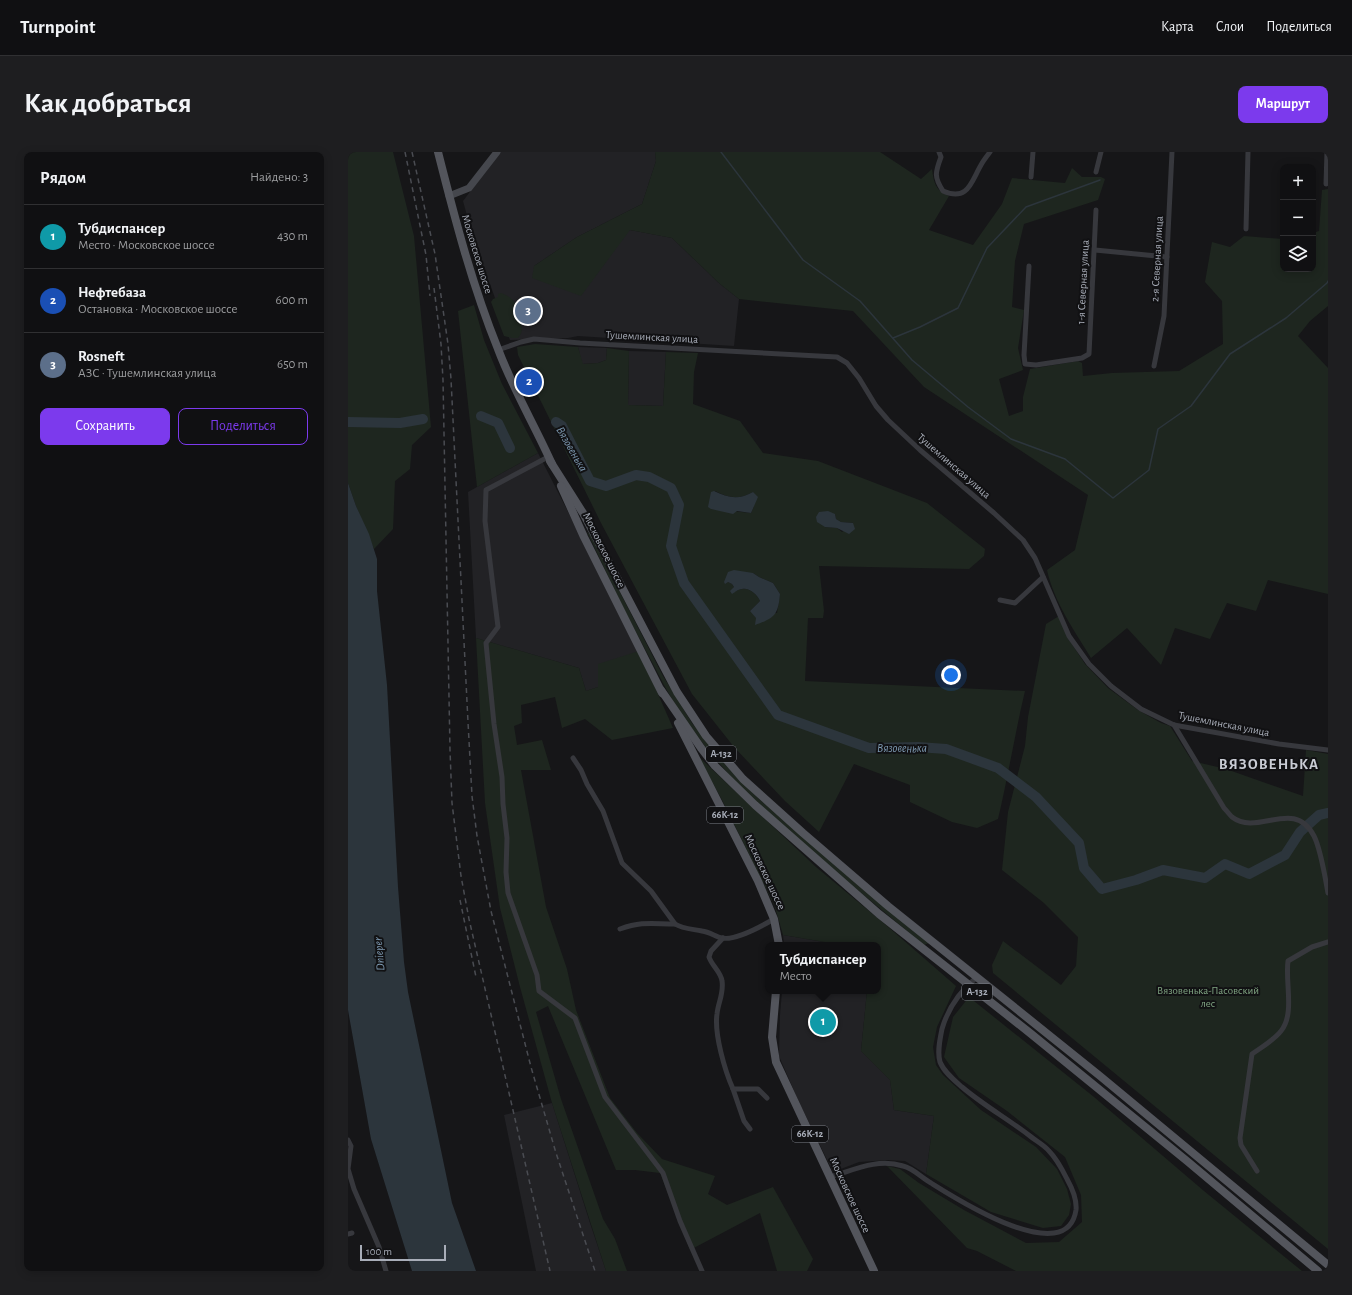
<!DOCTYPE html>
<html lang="ru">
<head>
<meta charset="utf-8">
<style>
  :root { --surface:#101012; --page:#1e1e20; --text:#f1f3f6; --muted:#9c9d9f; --line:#303032; --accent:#7c3aed }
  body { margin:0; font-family:"Alegreya Sans",sans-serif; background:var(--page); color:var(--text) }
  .controls { position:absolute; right:12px; top:12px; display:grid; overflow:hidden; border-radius:8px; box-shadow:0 2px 10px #0003 }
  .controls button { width:36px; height:36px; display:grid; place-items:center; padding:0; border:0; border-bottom:1px solid var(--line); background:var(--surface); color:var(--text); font:20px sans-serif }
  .scale { position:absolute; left:12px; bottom:10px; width:86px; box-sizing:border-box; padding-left:4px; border:2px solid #a8adb8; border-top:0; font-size:11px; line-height:14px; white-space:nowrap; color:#a8adb8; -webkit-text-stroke:3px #111113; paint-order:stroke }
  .you { position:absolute; left:603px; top:523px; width:14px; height:14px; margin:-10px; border:3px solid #fff; border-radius:50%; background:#1a73e8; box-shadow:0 0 0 6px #1a73e833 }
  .badge { display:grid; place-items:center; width:26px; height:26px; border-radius:50%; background:var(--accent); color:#fff; font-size:13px; font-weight:700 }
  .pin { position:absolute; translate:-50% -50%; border:2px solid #fff; box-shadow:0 1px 4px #0006 }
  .popup { position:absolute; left:417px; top:790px; width:116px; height:52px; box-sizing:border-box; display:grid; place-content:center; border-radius:8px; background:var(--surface); filter:drop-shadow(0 1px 3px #0005); font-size:13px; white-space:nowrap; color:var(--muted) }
  .popup b { font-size:15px; color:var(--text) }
  .popup::after { content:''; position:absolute; left:50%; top:100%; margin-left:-8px; border:8px solid transparent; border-top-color:var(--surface) }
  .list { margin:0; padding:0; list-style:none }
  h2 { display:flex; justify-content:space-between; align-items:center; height:52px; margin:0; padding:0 16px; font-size:17px }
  h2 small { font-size:13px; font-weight:400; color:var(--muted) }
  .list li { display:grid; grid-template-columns:26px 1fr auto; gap:12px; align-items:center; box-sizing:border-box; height:64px; padding:0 16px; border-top:1px solid var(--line) }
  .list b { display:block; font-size:15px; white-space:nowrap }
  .list p { margin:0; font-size:13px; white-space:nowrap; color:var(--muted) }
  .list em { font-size:13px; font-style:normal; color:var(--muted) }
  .actions { display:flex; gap:8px; padding:12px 16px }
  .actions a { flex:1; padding:9px 0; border:1px solid var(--accent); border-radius:8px; text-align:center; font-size:14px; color:var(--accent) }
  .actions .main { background:var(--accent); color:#fff }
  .icon { flex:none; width:22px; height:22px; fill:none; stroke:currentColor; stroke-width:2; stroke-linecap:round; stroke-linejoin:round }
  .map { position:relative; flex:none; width:980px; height:1119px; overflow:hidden; border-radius:8px }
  header { display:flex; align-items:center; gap:24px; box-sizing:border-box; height:56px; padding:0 20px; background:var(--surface); border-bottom:1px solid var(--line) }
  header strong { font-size:19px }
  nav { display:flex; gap:22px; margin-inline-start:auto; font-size:14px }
  .intro { display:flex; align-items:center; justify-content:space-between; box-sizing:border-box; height:96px; padding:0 24px }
  h1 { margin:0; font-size:28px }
  .button { padding:10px 18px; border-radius:8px; background:var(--accent); color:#fff; font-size:14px; font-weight:700 }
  main { display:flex; gap:24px; padding:0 24px }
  aside { flex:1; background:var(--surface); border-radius:8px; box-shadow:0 2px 10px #0003 }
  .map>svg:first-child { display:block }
  .built { fill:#222225 }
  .green { fill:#1e261f; fill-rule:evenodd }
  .water { fill:#2c353c }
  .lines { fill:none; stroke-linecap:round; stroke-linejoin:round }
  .stream { stroke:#2c353c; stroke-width:1.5 }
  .river { stroke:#2c353c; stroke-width:10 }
  .street { stroke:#37383d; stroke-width:5 }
  .secondary { stroke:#45474d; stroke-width:7 }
  .primary { stroke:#53555c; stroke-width:8 }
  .rail { stroke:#4a4c52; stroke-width:1.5; stroke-dasharray:5 4; stroke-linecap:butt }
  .labels { text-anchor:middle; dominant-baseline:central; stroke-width:4; stroke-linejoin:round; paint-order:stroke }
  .shield { fill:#111113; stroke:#7b7e86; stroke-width:1 }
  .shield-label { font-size:10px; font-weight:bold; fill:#a8adb8 }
  .street-label { font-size:11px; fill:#a8adb8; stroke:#111113 }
  .park-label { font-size:11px; fill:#7fa381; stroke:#111113 }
  .water-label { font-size:12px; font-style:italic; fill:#7f9bb3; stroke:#111113 }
  .district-label { font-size:15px; font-weight:bold; letter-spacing:1px; fill:#c9ccd4; stroke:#111113 }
</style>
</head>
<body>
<header>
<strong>Turnpoint</strong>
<nav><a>Карта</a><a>Слои</a><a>Поделиться</a></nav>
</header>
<div class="intro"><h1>Как добраться</h1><a class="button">Маршрут</a></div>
<main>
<aside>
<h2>Рядом<small>Найдено: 3</small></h2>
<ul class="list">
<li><span class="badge" style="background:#0f9aa8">1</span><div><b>Тубдиспансер</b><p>Место · Московское шоссе</p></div><em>430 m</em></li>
<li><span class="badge" style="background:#1a4fb4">2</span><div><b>Нефтебаза</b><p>Остановка · Московское шоссе</p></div><em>600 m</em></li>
<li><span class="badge" style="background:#5c6f8a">3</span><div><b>Rosneft</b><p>АЗС · Тушемлинская улица</p></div><em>650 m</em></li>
</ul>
<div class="actions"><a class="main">Сохранить</a><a>Поделиться</a></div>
</aside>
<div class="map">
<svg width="980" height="1119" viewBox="0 0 980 1119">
  <rect width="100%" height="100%" fill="#161618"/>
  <g class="built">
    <polygon points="152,0 307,0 308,9 294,52 229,85 186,114 282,78 324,86 372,132 391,147 386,194 230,184 220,186 162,188 142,132 137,129 115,49"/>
    <polygon points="230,195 259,196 258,208 250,211 234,212"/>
    <polygon points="281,199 318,200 315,254 280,253"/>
    <polygon points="190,301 291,499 250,535 238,539 231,516 128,486 120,340"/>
    <polygon points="435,783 494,793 436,793"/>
    <polygon points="434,839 519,839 513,899 542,928 546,958 586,964 578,1022 557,1009 540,1008 511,1010 485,1020 450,948 431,904 432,863"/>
    <polygon points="204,951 242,1071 258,1119 188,1119 156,963"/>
  </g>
  <g class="green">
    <polygon points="0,0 45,0 66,84 83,275 64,293 62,317 47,329 45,377 26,397 8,354 0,331"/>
    <path d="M307,0H532L573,27L584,17C586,31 587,38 601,44L581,78L625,93L654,52L664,26L717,31L724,16L734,25H753L757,27L750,48L676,72L667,109L664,155L676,158L670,196L675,218L651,227L661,264L675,259V245L682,217L730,209L734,211L735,224L764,221L831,219L875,192L874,149L857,130L864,90L882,95L896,84L935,87V117H965V81L971,79L974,38L980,37V154L962,169L950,184L980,216V442L920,428L908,459L879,451L862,487L827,476L813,513L779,476L743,506C726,478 706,450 699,418L727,398L740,343L576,235L505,159L391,147L372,132L324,86L282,78L233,144L184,126L186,114L229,85L294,52L308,9Z"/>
    <path d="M153,141C161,144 168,148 169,158C169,160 169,162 169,165H172C174,174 176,179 170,186H164L156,184L143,150L145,147L150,145V142Z"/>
    <polygon points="126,153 136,188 154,232 190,301 129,335 110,159"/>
    <path d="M187,192L230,195L235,212L250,211L258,208L259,196L281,199L280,253L315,254L318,200L350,201L346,220L345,252L392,269L415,301L470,309L579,351L637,397L636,404L621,417L471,414L476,459L475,466H460L457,529L677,539C667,581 660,625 650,667L629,676L604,670L562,650V633L506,612L471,680L437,649L386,595L344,542L253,371L170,203L169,195ZM367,339C380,346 391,348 405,340L406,354L403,361L363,357ZM487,362L488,367L493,370L505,371L494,380L489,376L477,375ZM405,421L411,425L425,431L432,442L429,461L402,459L412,449C410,443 401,435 394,437C391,437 387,440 384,441L386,435L384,432L380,430Z"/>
    <polygon points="239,380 242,382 315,524 344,571 372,607 411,647 581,791 576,793 489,721 408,650 388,631 356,593 329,556 316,533 277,459"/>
    <polygon points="711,464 720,486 737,512 760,536 790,558 813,571 822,574 844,609 878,617 955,644 958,598 980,602 980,1097 645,821 644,813 655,789 713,833 728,814 730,785 696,751 654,718 660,660 677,594 680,565 698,472"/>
    <polygon points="128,486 231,516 238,539 250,535 250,512 291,499 325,576 264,588 237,567 214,576 207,545 173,553 174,571 166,574 169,593 194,588 203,618 173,618 198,755 219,817 228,858 262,946 289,981 314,1007 367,1024 360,1042 379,1053 425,1035 465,1107 459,1119 429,1119 412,1061 342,1098 312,1021 287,1018 268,1018 200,854 188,860 213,947 255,1067 267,1087 279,1119 258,1119 204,951 172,835 152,756 137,651"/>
    <polygon points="350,604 468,715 538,773 608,834 589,875 585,895 588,913 595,923 633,958 688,995 709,1017 719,1037 723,1052 721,1063 713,1074 695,1076 643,1060 578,1022 586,964 546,958 542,928 513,899 519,839 530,839 530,793 494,793 435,783 427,755 374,648"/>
    <polygon points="621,845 746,945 856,1039 954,1119 668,1119 629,1099 619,1096 539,1014 552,1017 571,1031 616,1058 678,1091 711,1090 734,1070 733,1043 717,1005 659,959 611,926 596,905 605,865"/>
  </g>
  <g class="water">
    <polygon points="0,331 8,354 21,382 29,407 29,439 39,533 50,735 56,810 60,840 104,1051 128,1119 64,1119 23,987 0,858"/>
    <path d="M366,339C380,346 391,348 405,340L410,345L403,361L389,359L385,362L363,357L360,355L363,340Z"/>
    <polygon points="480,359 487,362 488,367 493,370 505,371 507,377 501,382 489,376 477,375 469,370 468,365 471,360"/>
    <path d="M386,418L405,421L411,425L425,431L432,442C430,463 427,466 407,473L408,466L402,459L412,449C410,443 401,435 394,437C391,437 387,440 384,442L382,439L386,435L384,432L380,430L377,432L376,430L380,420Z"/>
  </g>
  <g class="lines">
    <g class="stream">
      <polyline points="373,0 455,108 512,149 564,208 620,255 663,287 717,307 765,346 801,318 810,277 843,254 882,202 938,166 979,131 980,129"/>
      <polyline points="545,186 572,175 610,156 639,96 678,55 752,28"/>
    </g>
    <g class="river">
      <polyline points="133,264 150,271 162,296"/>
      <polyline points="0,270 52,271 75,267"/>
      <polyline points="208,270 214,274 242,329 258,334 288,323 301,325 323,336 331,353 323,394 336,431 430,563 521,596 570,595 598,597 650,616 688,645 731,691 736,716 754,737 788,728 815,718 857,726 877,712 901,722 937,703 952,680 971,663 980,661"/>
    </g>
    <g class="street">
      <path d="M591,0L593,5C587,21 586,25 595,39C620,50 623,30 633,13C635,9 639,4 642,0"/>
      <polyline points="748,20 753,0"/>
      <polyline points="683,25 685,0"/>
      <polyline points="978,32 979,0"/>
      <polyline points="898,77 900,0"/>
      <polyline points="747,98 819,105"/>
      <polyline points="681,114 676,203 677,212 688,213 734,206 741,202 748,58"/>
      <polyline points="150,198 173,190 186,187 232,191 489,205 499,211 511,226 528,254 540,268 572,298 646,361 675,388 687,406 721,484 741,512 763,534 793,557 826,573 931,592 980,598"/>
      <polyline points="806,214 816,164 824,0"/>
      <polyline points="200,305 138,338 137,369 150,475 138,491 146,572 154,625 155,652 159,686 158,720 160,741 189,823 191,839 227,866 257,945 315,1021 332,1069 354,1119"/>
      <polyline points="652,448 667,451 695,425"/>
      <path d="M826,573L876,656C879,659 881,662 884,665C910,685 946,645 966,684C973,698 977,725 980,741"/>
      <path d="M225,606L233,618L239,632L255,659L274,711L303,739L327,772C335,777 345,777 354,779C362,780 368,785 374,786C388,789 414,774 426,767"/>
      <path d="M272,777C295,769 304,772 327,772"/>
      <path d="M375,786L363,799L361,805C364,814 373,820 374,829C376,841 370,851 369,862C366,882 377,919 385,937H410L419,946"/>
      <polyline points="385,937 396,969 402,977"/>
      <polyline points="0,988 3,994 0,1017 6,1037 31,1095 38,1119"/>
      <path d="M909,1019L893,993L892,986L904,902C914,895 926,888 933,879C947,862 937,830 940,809L964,795L980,790"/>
      <path d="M482,1025C506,1018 529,1006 555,1014C565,1016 574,1026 583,1031C607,1046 719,1118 728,1058C729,1048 724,1036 719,1027C714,1017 709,1007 701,999C696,993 688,989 682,984C660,967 635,953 614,935C606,928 596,920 592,910C589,900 592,887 594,877C600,856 612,839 629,825"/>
      <polyline points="0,1082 4,1081"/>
    </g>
    <polyline class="secondary" points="101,44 121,36 149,0"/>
    <g class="primary">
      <path d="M90,0C107,67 124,133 150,197C165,237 187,274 204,312"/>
      <polyline points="202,309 235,361 329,540 358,584 395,627 455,681 540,754 752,924 980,1113"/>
      <polyline points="213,334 236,385 314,541"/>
      <polyline points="313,538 353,596 367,614 407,653 531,762 682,881 839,1009 970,1119"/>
      <polyline points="330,571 410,729 426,767 431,793"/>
      <polyline points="428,839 424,885 428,910 526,1119"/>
    </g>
    <g class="rail">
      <polyline points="57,0 78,103 82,144"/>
      <polyline points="64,0 87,102 100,192 103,227 120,570 124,644 129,684 143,759 183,915 208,1001 247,1119"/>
      <polyline points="86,136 93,192 95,228 102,598 104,651 113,724 121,767 202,1119"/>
      <polyline points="112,748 128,825"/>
    </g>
  </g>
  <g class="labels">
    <g class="shield">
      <rect x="358" y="594" width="30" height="16" rx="3"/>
      <rect x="359" y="655" width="36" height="16" rx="3"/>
      <rect x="614" y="832" width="30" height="16" rx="3"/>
      <rect x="444" y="974" width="36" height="16" rx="3"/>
    </g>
    <g class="shield-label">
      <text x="373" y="602">А-132</text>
      <text x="377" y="663">66К-12</text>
      <text x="629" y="840">А-132</text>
      <text x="462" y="982">66К-12</text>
    </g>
    <g class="street-label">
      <text transform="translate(129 102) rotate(73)">Московское шоссе</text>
      <text transform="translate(809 107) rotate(-87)">2-я Северная улица</text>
      <text transform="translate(735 130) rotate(-87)">1-я Северная улица</text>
      <text transform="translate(304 185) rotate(3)">Тушемлинская улица</text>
      <text transform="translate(606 314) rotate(41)">Тушемлинская улица</text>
      <text transform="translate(256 398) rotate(64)">Московское шоссе</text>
      <text transform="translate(876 572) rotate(11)">Тушемлинская улица</text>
      <text transform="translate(417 720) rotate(65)">Московское шоссе</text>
      <text transform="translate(502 1043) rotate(65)">Московское шоссе</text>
    </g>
    <g class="park-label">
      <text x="860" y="838">Вязовенька-Пасовский<tspan x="860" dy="13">лес</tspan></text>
    </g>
    <g class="water-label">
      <text transform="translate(224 297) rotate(60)">Вязовенька</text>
      <text x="554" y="596">Вязовенька</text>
      <text transform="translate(31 802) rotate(-95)">Dnieper</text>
    </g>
    <g class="district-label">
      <text x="921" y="612">ВЯЗОВЕНЬКА</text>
    </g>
  </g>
</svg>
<div class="controls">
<button>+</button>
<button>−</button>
<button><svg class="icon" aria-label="layers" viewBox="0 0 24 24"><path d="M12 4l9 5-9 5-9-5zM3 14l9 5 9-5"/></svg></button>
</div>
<div class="scale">100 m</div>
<div class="you"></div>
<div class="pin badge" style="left:475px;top:870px;background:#0f9aa8">1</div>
<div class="popup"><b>Тубдиспансер</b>Место</div>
<div class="pin badge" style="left:181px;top:230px;background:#1a4fb4">2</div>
<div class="pin badge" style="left:180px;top:159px;background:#5c6f8a">3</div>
</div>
</main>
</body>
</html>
